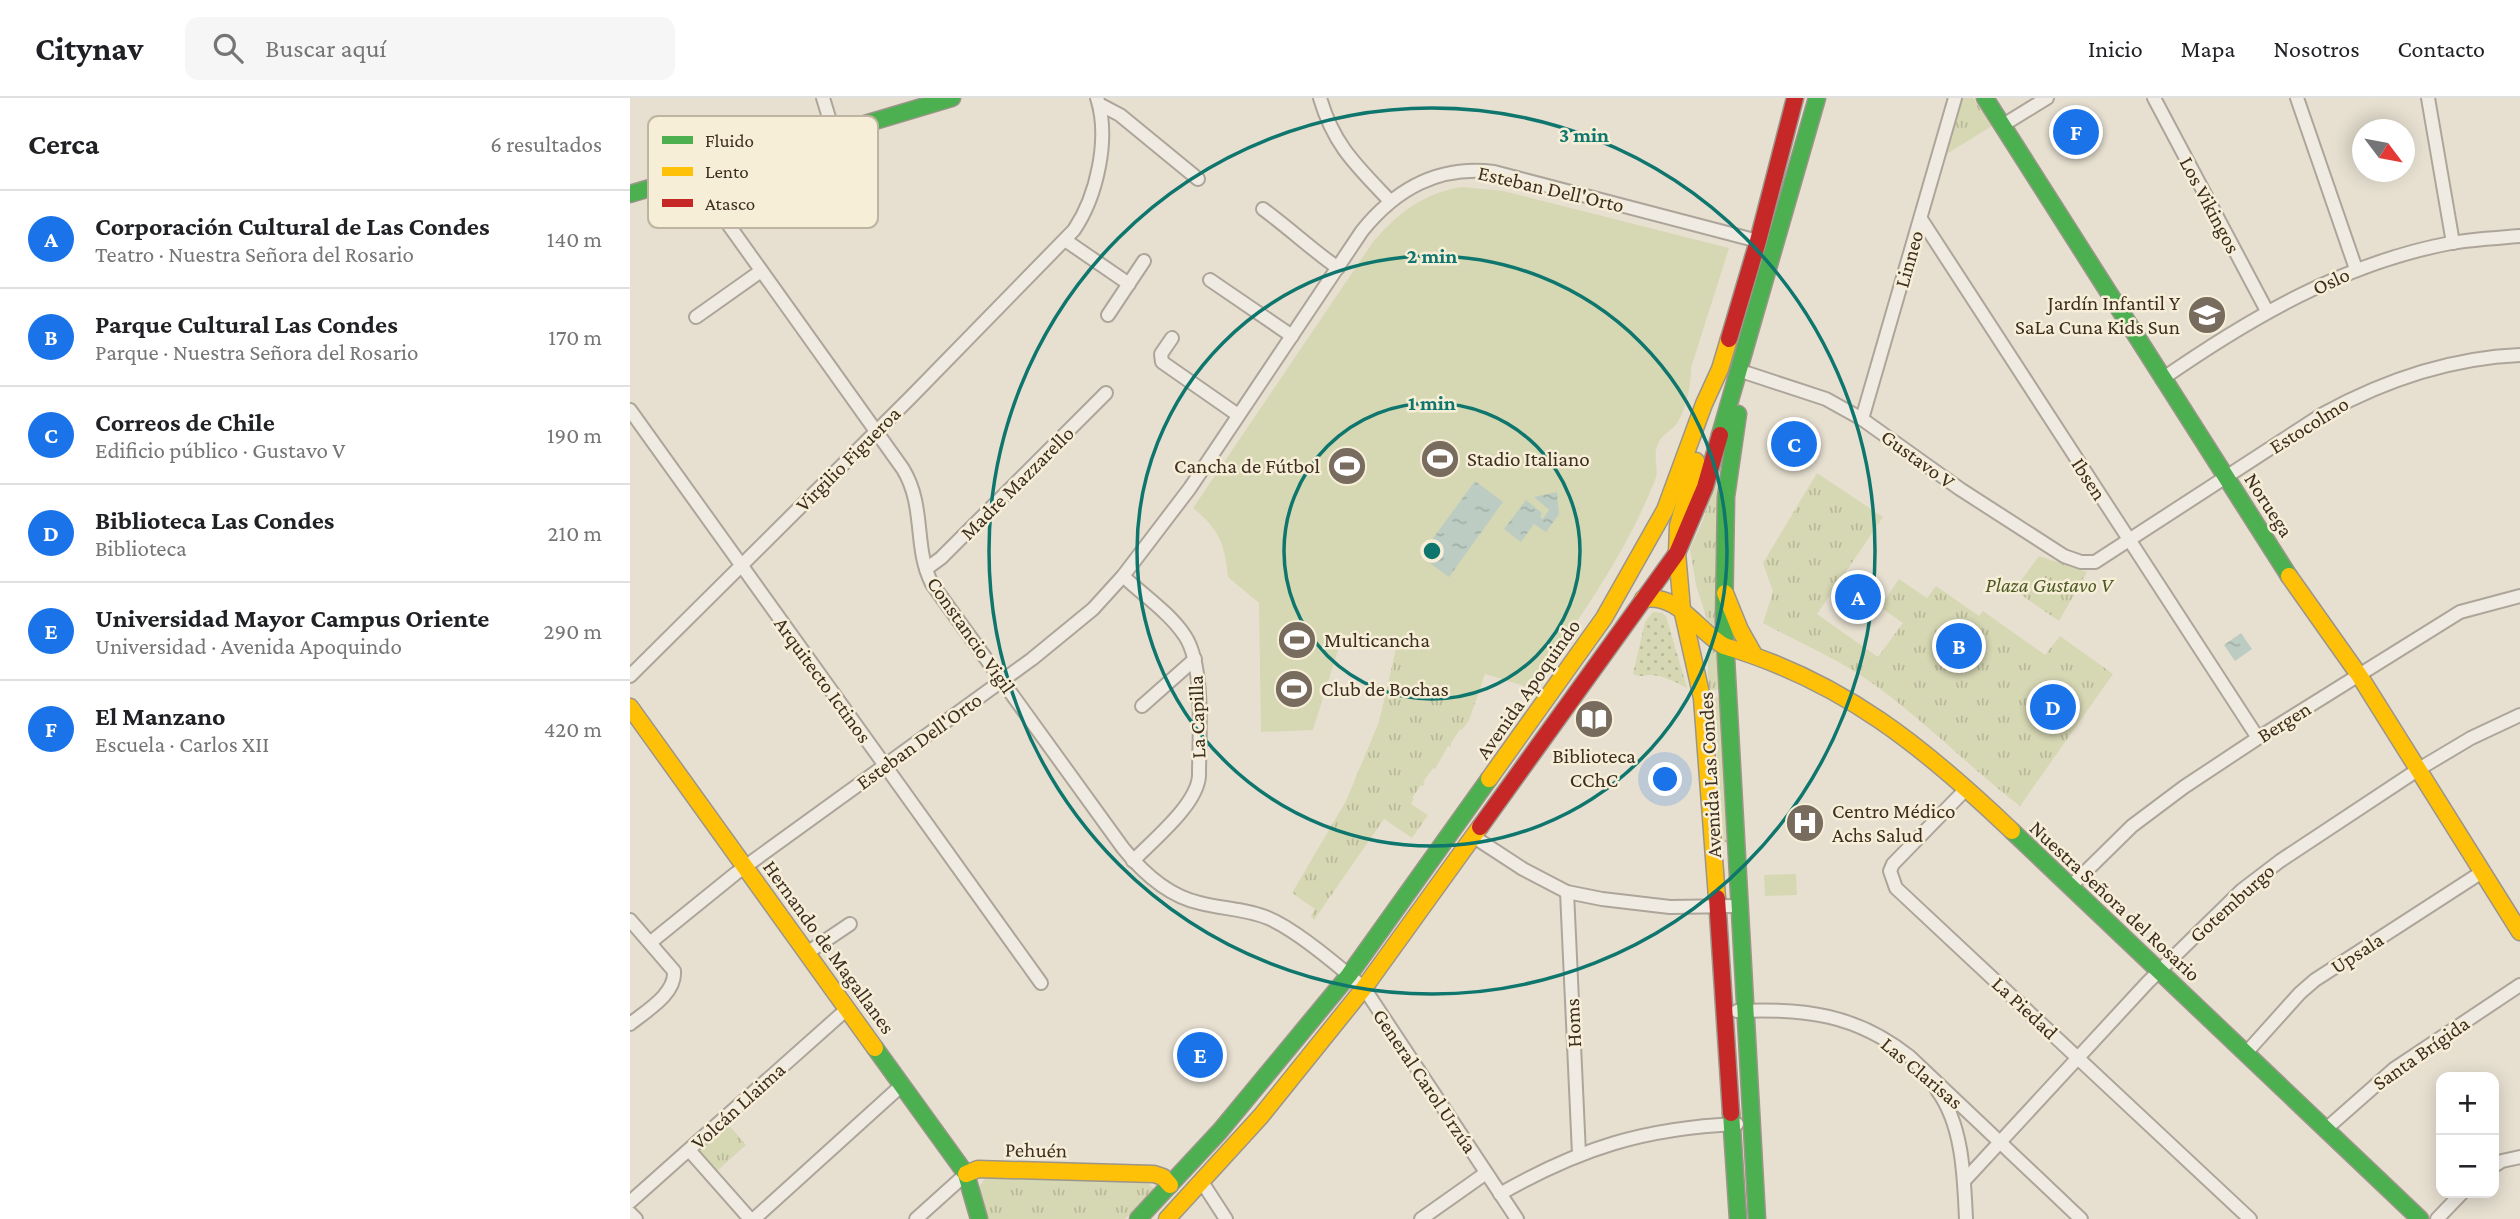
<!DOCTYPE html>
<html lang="es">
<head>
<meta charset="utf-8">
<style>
  :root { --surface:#fff; --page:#f6f6f6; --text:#202124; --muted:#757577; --line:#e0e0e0; --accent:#1a73e8 }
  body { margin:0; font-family:"Crimson Pro",serif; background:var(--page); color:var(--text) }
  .controls { position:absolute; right:21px; bottom:21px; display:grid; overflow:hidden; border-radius:14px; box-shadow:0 4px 18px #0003 }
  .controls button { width:63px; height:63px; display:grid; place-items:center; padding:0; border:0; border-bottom:2px solid var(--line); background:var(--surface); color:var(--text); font:35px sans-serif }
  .compass { position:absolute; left:1722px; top:21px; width:63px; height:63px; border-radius:50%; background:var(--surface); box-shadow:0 4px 18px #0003; rotate:122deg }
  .you { position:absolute; left:1036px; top:682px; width:24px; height:24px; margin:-18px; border:5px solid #fff; border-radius:50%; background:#1a73e8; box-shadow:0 0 0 10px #1a73e833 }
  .badge { display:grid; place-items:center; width:46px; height:46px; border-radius:50%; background:var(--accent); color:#fff; font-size:23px; font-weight:700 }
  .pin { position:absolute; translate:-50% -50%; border:4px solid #fff; box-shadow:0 2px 7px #0006 }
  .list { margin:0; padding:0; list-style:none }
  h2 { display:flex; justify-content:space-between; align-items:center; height:91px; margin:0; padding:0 28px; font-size:30px }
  h2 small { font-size:23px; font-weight:400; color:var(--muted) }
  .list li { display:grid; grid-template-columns:46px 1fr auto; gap:21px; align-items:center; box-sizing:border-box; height:98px; padding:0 28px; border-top:2px solid var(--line) }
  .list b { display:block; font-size:26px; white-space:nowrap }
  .list p { margin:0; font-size:23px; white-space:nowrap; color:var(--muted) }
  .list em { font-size:23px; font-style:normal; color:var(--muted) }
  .icon { flex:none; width:38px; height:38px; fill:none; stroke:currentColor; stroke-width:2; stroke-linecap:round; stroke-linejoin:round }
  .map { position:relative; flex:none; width:1890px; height:1121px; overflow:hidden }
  header { display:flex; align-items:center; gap:42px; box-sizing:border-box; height:98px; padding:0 35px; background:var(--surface); border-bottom:2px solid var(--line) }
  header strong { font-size:33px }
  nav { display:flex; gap:38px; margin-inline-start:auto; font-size:24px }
  .search { width:490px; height:63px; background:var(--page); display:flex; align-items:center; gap:18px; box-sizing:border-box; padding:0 24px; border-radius:14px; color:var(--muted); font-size:26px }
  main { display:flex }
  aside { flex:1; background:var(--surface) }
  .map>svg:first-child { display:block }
  .grass { fill:url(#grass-tufts) }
  .garden { fill:url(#garden-dots) }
  .pitch { fill:#d6d7b3 }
  .water { fill:url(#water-ripples) }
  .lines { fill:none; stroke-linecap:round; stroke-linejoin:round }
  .street-casing { stroke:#ada599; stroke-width:16 }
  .fast-casing { stroke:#9c958a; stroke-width:19 }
  .slow-casing { stroke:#9c958a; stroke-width:19 }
  .jam-casing { stroke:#9c958a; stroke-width:19 }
  .street { stroke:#efebe3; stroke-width:12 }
  .fast { stroke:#4caf50; stroke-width:16 }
  .slow { stroke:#ffc107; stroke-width:16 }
  .jam { stroke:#c62828; stroke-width:16 }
  .ring { fill:none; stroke:#0f766e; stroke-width:3.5 }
  .labels { text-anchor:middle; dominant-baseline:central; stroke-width:5; stroke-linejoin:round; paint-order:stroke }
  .street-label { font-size:21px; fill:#3d2e20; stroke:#f7eed8 }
  .poi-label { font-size:21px; fill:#3d2e20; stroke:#f7eed8; text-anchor:start }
  .park-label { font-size:21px; font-style:italic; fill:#4d5a26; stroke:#f7eed8 }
  .key { fill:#f7eed8; stroke:#bfb4a1; stroke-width:2 }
  .key-label { font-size:19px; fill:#3d2e20 }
  .centre { fill:#0f766e; stroke:#f7eed8; stroke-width:3.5 }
  .ring-label { font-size:21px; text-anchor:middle; font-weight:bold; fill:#0f766e; stroke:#f7eed8; stroke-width:5; stroke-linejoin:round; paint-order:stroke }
</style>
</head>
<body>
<header>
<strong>Citynav</strong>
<div class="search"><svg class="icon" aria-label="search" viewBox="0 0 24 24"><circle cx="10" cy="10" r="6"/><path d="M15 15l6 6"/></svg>Buscar aquí</div>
<nav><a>Inicio</a><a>Mapa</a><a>Nosotros</a><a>Contacto</a></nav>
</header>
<main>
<aside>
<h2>Cerca<small>6 resultados</small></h2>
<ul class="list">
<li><span class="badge">A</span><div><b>Corporación Cultural de Las Condes</b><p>Teatro · Nuestra Señora del Rosario</p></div><em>140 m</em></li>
<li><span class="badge">B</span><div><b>Parque Cultural Las Condes</b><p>Parque · Nuestra Señora del Rosario</p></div><em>170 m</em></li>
<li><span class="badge">C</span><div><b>Correos de Chile</b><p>Edificio público · Gustavo V</p></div><em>190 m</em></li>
<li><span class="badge">D</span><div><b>Biblioteca Las Condes</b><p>Biblioteca</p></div><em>210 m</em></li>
<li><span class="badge">E</span><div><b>Universidad Mayor Campus Oriente</b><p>Universidad · Avenida Apoquindo</p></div><em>290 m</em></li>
<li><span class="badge">F</span><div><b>El Manzano</b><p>Escuela · Carlos XII</p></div><em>420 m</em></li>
</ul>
</aside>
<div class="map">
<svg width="1890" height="1121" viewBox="0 0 1890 1121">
  <defs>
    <pattern id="grass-tufts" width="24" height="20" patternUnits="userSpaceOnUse" patternTransform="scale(1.75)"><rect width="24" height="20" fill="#d6d7b3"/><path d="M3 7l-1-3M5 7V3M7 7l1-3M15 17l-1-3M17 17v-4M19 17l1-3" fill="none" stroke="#b9b99a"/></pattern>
    <pattern id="garden-dots" width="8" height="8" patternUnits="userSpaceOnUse" patternTransform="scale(1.75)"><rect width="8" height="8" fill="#d6d7b3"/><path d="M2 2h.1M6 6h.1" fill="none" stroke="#b9b99a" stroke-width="1.8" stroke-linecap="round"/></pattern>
    <pattern id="water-ripples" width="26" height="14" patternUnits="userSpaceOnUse" patternTransform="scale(1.75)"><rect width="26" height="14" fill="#bcccc2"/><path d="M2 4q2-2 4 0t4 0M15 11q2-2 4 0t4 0" fill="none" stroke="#a2b0a6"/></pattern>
  </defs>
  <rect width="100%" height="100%" fill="#e7e0d1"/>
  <g class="grass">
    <polygon points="1330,0 1343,0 1362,28 1315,57"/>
    <polygon points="1091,363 1088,534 1078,524 1066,487 1060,451 1073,422"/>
    <path d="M1187,375L1253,419L1187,516L1248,559L1273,525L1250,509L1269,481L1297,500L1306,488L1349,518L1353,513L1415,557L1430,538L1483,576L1390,708C1339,669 1294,622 1242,585C1209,561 1169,545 1133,525L1143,494L1133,465Z"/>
    <polygon points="1409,458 1457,474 1429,523 1384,492"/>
    <polygon points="1080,550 1086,552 1091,591 1078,593 1078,552"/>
    <polygon points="766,551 783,555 774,592 845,605 839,622 832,632 830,631 821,645 821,649 818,648 805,671 803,670 793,684 795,686 793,688 791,687 782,700 784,701 781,706 798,717 782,740 754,721 684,822 681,818 685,811 662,795 716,703 749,624"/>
    <polygon points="1092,598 1097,744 1094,745 1086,644 1079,601"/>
    <polygon points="97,1025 116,1047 87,1073 68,1052"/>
    <polygon points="363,1077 429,1082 514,1081 524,1091 495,1121 355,1121 348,1091 355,1080"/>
  </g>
  <path class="garden" d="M1023,514L1031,515L1036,518L1057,590C1046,584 1034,578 1021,577C1013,577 1011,580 1003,576L1015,524Z"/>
  <g class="pitch">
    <path d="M832,89L873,93L1099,150L1061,270C1061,286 1057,308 1049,322C1044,332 1032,335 1028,346C1022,359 1030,372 1025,382C995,458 947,524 901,590L855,576L845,605L774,592L782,555L713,536L683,632L631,634L629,505L598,479C595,446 589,431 563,410L743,144C768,115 793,95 832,89Z"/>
    <polygon points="1166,776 1167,797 1135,798 1134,777"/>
  </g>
  <g class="water">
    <polygon points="845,383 873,404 819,479 790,458"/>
    <polygon points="927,394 929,416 916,434 904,426 891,444 874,431 896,402 912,415 910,419 913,421 919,412 904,399"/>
    <polygon points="1611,535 1622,551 1605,563 1594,547"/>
  </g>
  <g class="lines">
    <g class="street-casing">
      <g id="street">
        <polyline points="193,0 204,36"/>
        <path d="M690,0C704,48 727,68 760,103"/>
        <polyline points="1524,0 1637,213"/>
        <polyline points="1667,0 1726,171"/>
        <polyline points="1798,0 1823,145"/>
        <polyline points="469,6 490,17 568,81"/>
        <polyline points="1373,27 1417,0"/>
        <path d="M63,77L273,371C296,409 283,449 302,486L493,750C513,775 538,798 570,805C593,811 617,811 638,820C667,832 710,869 734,890L887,1121"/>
        <path d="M633,111C659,130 681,151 708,170"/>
        <polyline points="1291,121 1628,640"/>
        <polyline points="435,142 499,186"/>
        <polyline points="580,182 662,238"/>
        <polyline points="478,217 514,163"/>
        <polyline points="66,219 131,173"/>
        <polyline points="542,240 531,256 532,264 608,317"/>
        <path d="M1117,275L1196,301L1232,321L1330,391L1434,458L1451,464H1465L1693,316C1755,282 1819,260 1890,257"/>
        <path d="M1532,281C1620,220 1714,165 1821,145C1843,141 1867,140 1890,138"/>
        <polyline points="0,312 411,885"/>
        <polyline points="1232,321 1325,0"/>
        <polyline points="296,471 311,460 476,295"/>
        <path d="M493,478C513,497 540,515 555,538C575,568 569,641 569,678C567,707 523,742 503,763"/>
        <path d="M0,578L280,300L444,132C467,98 480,40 467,0"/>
        <polyline points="512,608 565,561"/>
        <polyline points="1337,690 1263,766 1260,773 1266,790 1620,1121"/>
        <polyline points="844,739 893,771 937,794 972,801 1040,809 1107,808"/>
        <polyline points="1440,789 1502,728 1554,689 1628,640 1830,514 1890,498"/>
        <polyline points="937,794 949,1056"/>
        <path d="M0,822L44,873C46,896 16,913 0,926"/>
        <path d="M21,844L105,776L402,561L463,511L493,478L560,390L732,133C766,91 808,67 864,74L1128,143"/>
        <polyline points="177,855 220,826"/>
        <path d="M1107,913C1174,910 1226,916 1280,959L1451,1121"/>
        <polyline points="1616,955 1670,895 1685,882 1852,774"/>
        <path d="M1307,992C1333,1027 1334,1079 1336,1121"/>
        <polyline points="1697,1030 1764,971 1890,887"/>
        <polyline points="59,1052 120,1121"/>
        <polyline points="1864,1068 1872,1063 1890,1059"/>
        <polyline points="1334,1083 1518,884 1612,792 1650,763 1789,671 1841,640 1890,617"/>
        <polyline points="572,1084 596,1121"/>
        <path d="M870,1096C950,1050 1015,1030 1107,1026"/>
        <polyline points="0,1104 217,911"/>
        <polyline points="0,1115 6,1121"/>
        <polyline points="124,1121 272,987"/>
        <polyline points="286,1121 336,1076"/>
        <polyline points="791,1121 856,1075"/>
        <polyline points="1807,1121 1832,1095"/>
      </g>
    </g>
    <g class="fast-casing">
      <g id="fast">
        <polyline points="1355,0 1659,478"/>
        <polyline points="0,96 322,0"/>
        <polyline points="1108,316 1096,399 1094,524 1127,1121"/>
        <polyline points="1090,337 1187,0"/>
        <polyline points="1382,733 1790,1121"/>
        <polyline points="245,950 336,1076 349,1121"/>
        <polyline points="1101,1015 1108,1121"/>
        <polyline points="508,1121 590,1033 719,877 859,681"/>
      </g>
    </g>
    <g class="slow-casing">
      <g id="slow">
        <polyline points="1066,363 1048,428 1047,455 1052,511 1072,600 1087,800"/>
        <polyline points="1659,478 1729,577 1890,834"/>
        <polyline points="1095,495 1110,532 1123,555"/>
        <path d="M1013,501C1049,495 1066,532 1094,548"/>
        <path d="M1094,548C1213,583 1294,649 1382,733"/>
        <polyline points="0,609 245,950"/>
        <polyline points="859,681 974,520 1035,412 1074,306 1090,271 1099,241"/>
        <polyline points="336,1076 348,1071 524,1076 533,1079 540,1087"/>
        <polyline points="537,1121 631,1018 734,890 850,729"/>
      </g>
    </g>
    <g class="jam-casing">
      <g id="jam">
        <polyline points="1099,241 1128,143 1165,0"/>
        <polyline points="850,729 1047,455 1075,389 1090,337"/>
        <polyline points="1087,800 1101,1015"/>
      </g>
    </g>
    <use href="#street" class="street"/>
    <use href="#fast" class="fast"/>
    <use href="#slow" class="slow"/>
    <use href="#jam" class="jam"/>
  </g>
  <g class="ring">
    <circle cx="802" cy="453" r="148"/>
    <circle cx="802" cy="453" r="295"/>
    <circle cx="802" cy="453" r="443"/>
  </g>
  <defs>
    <g id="school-disc" transform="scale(2.0125)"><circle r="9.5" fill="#786c5e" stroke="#f7eed8"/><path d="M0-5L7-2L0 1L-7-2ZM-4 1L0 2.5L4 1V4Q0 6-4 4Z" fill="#fff"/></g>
    <g id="stadium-disc" transform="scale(2.0125)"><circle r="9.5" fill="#786c5e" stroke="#f7eed8"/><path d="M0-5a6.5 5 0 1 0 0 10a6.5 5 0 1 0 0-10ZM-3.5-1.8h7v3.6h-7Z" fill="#fff"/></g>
    <g id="library-disc" transform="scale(2.0125)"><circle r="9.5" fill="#786c5e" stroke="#f7eed8"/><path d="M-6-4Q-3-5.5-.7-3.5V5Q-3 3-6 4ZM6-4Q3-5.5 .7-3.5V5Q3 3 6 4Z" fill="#fff"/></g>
    <g id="hospital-disc" transform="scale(2.0125)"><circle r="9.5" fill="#786c5e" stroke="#f7eed8"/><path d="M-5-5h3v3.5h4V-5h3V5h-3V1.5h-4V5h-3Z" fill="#fff"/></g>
  </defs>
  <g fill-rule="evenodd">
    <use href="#school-disc" x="1577" y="217"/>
    <use href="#stadium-disc" x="810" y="361"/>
    <use href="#stadium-disc" x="717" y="368"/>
    <use href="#stadium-disc" x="667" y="542"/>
    <use href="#stadium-disc" x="664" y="591"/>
    <use href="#library-disc" x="964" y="621"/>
    <use href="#hospital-disc" x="1175" y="725"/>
  </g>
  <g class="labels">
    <g class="street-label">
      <text transform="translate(921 91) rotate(13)">Esteban Dell'Orto</text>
      <text transform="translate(1580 107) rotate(62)">Los Vikingos</text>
      <text transform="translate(1279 161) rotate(-74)">Linneo</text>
      <text transform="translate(1701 183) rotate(-25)">Oslo</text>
      <text transform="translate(1679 327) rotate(-32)">Estocolmo</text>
      <text transform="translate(218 361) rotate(-45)">Virgilio Figueroa</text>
      <text transform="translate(1288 361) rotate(36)">Gustavo V</text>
      <text transform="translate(1459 381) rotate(57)">Ibsen</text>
      <text transform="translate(387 385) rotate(-45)">Madre Mazzarello</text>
      <text transform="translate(1639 407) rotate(57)">Noruega</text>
      <text transform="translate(341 537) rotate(55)">Constancio Vigil</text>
      <text transform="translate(193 582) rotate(54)">Arquitecto Ictinos</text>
      <text transform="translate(898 591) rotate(-55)">Avenida Apoquindo</text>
      <text transform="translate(567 619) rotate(-92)">La Capilla</text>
      <text transform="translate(1654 624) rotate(-32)">Bergen</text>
      <text transform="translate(289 643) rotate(-36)">Esteban Dell'Orto</text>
      <text transform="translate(1080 677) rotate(-93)">Avenida Las Condes</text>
      <text transform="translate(1485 803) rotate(43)">Nuestra Señora del Rosario</text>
      <text transform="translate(1602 805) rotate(-42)">Gotemburgo</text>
      <text transform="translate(199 849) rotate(54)">Hernando de Magallanes</text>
      <text transform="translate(1727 855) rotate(-33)">Upsala</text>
      <text transform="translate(1395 910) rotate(43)">La Piedad</text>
      <text transform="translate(943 925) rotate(-93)">Homs</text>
      <text transform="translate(1791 955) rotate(-35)">Santa Brígida</text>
      <text transform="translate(1292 975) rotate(40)">Las Clarisas</text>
      <text transform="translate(795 983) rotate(56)">General Carol Urzúa</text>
      <text transform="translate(108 1008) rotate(-42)">Volcán Llaima</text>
      <text transform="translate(406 1052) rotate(1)">Pehuén</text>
    </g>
    <g class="poi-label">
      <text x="1550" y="205" text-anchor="end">Jardín Infantil Y<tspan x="1550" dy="24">SaLa Cuna Kids Sun</tspan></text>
      <text x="837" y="361">Stadio Italiano</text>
      <text x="690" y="368" text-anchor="end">Cancha de Fútbol</text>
      <text x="694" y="542">Multicancha</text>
      <text x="691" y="591">Club de Bochas</text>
      <text x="964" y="658" text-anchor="middle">Biblioteca<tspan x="964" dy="24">CChC</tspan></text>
      <text x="1202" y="713">Centro Médico<tspan x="1202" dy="24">Achs Salud</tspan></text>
    </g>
    <g class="park-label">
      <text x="1419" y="487">Plaza Gustavo V</text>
    </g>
  </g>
  <rect x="18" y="18" width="230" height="112" rx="10" class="key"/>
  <rect x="32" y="38" width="31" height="8" fill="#4caf50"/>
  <rect x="32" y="69" width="31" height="9" fill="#ffc107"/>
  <rect x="32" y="101" width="31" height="8" fill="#c62828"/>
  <g class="key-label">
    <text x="75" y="49">Fluido</text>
    <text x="75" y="80">Lento</text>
    <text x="75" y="112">Atasco</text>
  </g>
  <circle cx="802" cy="453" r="10" class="centre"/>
  <g class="ring-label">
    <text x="954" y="44">3 min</text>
    <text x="802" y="165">2 min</text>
    <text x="802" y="312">1 min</text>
  </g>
</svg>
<div class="controls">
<button>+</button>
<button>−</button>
</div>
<svg class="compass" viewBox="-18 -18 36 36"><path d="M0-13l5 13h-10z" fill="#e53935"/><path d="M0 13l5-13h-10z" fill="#757577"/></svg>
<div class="you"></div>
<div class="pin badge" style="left:1228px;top:499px">A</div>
<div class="pin badge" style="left:1329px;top:548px">B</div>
<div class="pin badge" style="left:1164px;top:346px">C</div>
<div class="pin badge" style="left:1423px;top:609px">D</div>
<div class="pin badge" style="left:570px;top:957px">E</div>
<div class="pin badge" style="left:1446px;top:34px">F</div>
</div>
</main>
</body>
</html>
